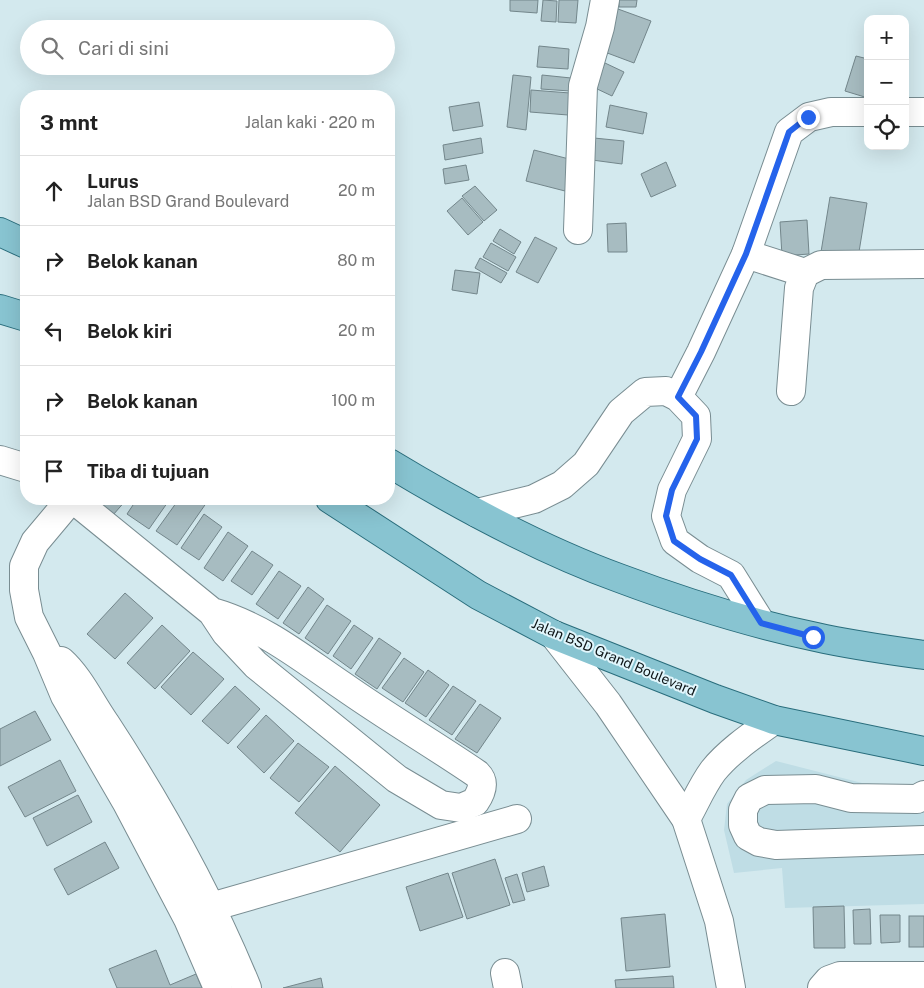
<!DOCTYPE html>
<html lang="id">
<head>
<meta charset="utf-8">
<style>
  :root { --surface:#fff; --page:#f6f6f6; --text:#222; --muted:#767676; --line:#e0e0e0 }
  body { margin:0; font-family:"Public Sans",sans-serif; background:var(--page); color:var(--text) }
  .controls { position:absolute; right:15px; top:15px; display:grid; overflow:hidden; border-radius:10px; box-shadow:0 5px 20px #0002 }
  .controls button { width:45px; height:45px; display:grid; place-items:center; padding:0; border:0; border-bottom:1px solid var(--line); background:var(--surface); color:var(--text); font:25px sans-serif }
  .stop { position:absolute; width:15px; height:15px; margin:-11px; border:4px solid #2563eb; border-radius:50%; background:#fff }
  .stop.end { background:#2563eb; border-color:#fff; box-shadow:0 1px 5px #0008 }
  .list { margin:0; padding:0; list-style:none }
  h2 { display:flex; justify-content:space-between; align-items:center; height:65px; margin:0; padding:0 20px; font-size:21px }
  h2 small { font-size:16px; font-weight:400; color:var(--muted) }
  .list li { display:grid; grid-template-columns:32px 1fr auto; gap:15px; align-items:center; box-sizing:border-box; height:70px; padding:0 20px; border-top:1px solid var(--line) }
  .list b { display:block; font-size:19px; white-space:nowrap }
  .list p { margin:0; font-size:16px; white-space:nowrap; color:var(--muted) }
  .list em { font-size:16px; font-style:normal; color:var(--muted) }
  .icon { flex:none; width:28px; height:28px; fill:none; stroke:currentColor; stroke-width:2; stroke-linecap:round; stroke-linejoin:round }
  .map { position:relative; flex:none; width:924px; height:988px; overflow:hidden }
  .search { position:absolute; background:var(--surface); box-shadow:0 5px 20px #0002; left:20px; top:20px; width:375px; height:55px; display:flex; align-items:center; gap:12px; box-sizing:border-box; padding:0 18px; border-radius:28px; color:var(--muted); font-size:19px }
  .panel { position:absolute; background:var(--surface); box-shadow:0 5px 20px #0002; left:20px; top:90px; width:375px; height:415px; border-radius:20px }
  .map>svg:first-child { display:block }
  .built { fill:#bfdde5 }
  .building { fill:#a7bcc1; stroke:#73868b }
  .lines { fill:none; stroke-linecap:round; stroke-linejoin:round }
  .minor-casing { stroke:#798d92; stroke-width:30 }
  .major-casing { stroke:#296d7c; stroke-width:30 }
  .minor { stroke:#fff; stroke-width:28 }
  .major { stroke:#88c4d1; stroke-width:28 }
  .route { stroke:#2563eb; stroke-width:6 }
  .labels { text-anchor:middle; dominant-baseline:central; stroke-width:4; stroke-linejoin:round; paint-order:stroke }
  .street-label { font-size:14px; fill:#0e1517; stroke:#e1f6fc }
</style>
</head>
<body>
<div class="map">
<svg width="924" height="988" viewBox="0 0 924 988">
  <rect width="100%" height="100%" fill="#d3e9ee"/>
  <polygon class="built" points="776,761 862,783 924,789 924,904 785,908 782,868 734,873 724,830 727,804 746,780"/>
  <g class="building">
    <polygon points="510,0 538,0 537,13 510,11"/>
    <polygon points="543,0 557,1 556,22 541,21"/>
    <polygon points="559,0 578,0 576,23 558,22"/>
    <polygon points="619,0 637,0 636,7 619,7"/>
    <polygon points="618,9 651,21 634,63 602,51"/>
    <polygon points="539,46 569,49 568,69 537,67"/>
    <polygon points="856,56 868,59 868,98 845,91"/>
    <polygon points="605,63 624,72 612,96 593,87"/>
    <polygon points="513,75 531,77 526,130 507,127"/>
    <polygon points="542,75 571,78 570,91 541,89"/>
    <polygon points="531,90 570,93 568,115 530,112"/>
    <polygon points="479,102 483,126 453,131 449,107"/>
    <polygon points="610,105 647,113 643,134 606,127"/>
    <polygon points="481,138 483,153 445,160 443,145"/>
    <polygon points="594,138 624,141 622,164 592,160"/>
    <polygon points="534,150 573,160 565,191 526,181"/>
    <polygon points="666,162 676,186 651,197 641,174"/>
    <polygon points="466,165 469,180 445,184 443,169"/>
    <polygon points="475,186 497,210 484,221 462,196"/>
    <polygon points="830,197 867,203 858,258 821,252"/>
    <polygon points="462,198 483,222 468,235 447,211"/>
    <polygon points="807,220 809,254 782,256 780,222"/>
    <polygon points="626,223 627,252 608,252 607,224"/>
    <polygon points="500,229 521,242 514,254 493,241"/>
    <polygon points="535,237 557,248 538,283 516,272"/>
    <polygon points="491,243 516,257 508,271 483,257"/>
    <polygon points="480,258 507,273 501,283 475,268"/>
    <polygon points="455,270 480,273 477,294 452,290"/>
    <polygon points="93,499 127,499 113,515"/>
    <polygon points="137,499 170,499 149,529 127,514"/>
    <polygon points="179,499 202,499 207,502 177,545 156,531"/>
    <polygon points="204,514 222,527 199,560 181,548"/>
    <polygon points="228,532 248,546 223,581 204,568"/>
    <polygon points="252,551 273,565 252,595 231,581"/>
    <polygon points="279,571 301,586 278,619 256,604"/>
    <polygon points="308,587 324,599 299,634 283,623"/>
    <polygon points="125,593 153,618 115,659 87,634"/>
    <polygon points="327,605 351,621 328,654 305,638"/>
    <polygon points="162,625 190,651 155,689 127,663"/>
    <polygon points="354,625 373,638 351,669 333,656"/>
    <polygon points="379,638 401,653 377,689 355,674"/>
    <polygon points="193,652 224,679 191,715 161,687"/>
    <polygon points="404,658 424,672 403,702 382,688"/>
    <polygon points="428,670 449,685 426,717 405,703"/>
    <polygon points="235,686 260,709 228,744 202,721"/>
    <polygon points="453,686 476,701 452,735 429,720"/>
    <polygon points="480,704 501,718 477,753 455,739"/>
    <polygon points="35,711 51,740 0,766 0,729"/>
    <polygon points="266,715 294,741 264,773 237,747"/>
    <polygon points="298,743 329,767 299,802 270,778"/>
    <polygon points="60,760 76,791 25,817 8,787"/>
    <polygon points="335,766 380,805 340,852 295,813"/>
    <polygon points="78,795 92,822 47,846 33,818"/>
    <polygon points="105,842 119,868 68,895 54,869"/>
    <polygon points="495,859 510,905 467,919 452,873"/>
    <polygon points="544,866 549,886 527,892 522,873"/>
    <polygon points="448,873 463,917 420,931 406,887"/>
    <polygon points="517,874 525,900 513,903 505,878"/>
    <polygon points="844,906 845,948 814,948 813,907"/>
    <polygon points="870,909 871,944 854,944 853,910"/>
    <polygon points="665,914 670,967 626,971 621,918"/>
    <polygon points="880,915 900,915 900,942 881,943"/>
    <rect x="909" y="916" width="15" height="31"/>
    <polygon points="156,950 170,985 196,974 202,988 117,988 109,969"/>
    <polygon points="673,976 674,988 616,988 615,980"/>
    <polygon points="321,978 323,988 283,988"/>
  </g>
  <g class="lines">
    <g class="minor-casing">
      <g id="minor">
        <polyline points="905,112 924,112"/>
        <polyline points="578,230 583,86 600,27 605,0"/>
        <polyline points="746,254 805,273"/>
        <polyline points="791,391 799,288 805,273 821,265 924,264"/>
        <polyline points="678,397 701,352 746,254 789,132 809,117 831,112 868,112"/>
        <polyline points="0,460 26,468"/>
        <polyline points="71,499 35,542 24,566 24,590 29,617 47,653 65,696 127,803 188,919 218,988"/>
        <path d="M73,499L212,612L226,633L256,665L397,779L441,805L461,808L475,802C481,793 486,783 477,774C433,744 387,717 343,686C300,657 264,627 212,612"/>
        <polyline points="477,513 534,499 562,485 586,464 621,412 645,392 666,391 678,397 696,416 697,439 672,490 666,516 675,541 700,559 731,575 761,623"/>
        <polyline points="554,635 608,704 686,819 719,921 731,988"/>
        <path d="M61,661C79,677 91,703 105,723C160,807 209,895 247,988"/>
        <polyline points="924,795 917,799 851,798 816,789 765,790 749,798 743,810 743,825 748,836 759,842 776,845 924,840"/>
        <path d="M686,819C695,803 702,786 713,771C729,751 753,735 774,720"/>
        <polyline points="196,915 211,907 517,819"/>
        <polyline points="505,973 508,988"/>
        <polyline points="822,988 829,980 840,976 924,976"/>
      </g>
    </g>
    <g class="major-casing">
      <g id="major">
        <polyline points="0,232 26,244"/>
        <polyline points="0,309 26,317"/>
        <path d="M389,463C462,507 539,549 619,578C683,602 749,623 816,637C851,645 888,650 924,655"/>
        <polyline points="330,499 478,595 554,635 715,699 774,720 924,751"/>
      </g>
    </g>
    <use href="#minor" class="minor"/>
    <use href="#major" class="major"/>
  </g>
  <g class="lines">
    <polyline class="route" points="808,117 789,132 746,254 701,352 678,397 696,416 697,439 672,490 666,516 674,541 700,559 731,575 761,623 813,637"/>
  </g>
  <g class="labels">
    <g class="street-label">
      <text transform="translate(614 657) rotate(23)">Jalan BSD Grand Boulevard</text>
    </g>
  </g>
</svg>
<div class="controls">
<button>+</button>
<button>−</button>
<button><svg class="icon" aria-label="locate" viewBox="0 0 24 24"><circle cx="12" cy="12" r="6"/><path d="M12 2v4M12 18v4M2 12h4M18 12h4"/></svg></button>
</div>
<div class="stop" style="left:813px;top:637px"></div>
<div class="stop end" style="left:808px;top:117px"></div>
<div class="search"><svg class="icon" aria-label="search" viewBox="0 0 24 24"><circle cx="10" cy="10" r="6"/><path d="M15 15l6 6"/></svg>Cari di sini</div>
<section class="panel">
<h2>3 mnt<small>Jalan kaki · 220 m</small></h2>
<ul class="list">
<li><svg class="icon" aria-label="ahead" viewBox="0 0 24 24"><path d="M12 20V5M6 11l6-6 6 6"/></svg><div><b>Lurus</b><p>Jalan BSD Grand Boulevard</p></div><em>20 m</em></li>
<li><svg class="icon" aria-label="right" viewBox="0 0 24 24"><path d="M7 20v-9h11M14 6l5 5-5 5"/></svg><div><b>Belok kanan</b></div><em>80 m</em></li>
<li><svg class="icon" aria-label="left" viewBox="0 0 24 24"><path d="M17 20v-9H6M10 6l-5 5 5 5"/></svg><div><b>Belok kiri</b></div><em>20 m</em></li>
<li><svg class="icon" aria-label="right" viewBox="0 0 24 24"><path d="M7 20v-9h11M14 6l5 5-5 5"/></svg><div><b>Belok kanan</b></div><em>100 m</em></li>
<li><svg class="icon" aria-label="arrive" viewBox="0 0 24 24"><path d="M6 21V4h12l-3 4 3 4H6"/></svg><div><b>Tiba di tujuan</b></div></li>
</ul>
</section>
</div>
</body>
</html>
